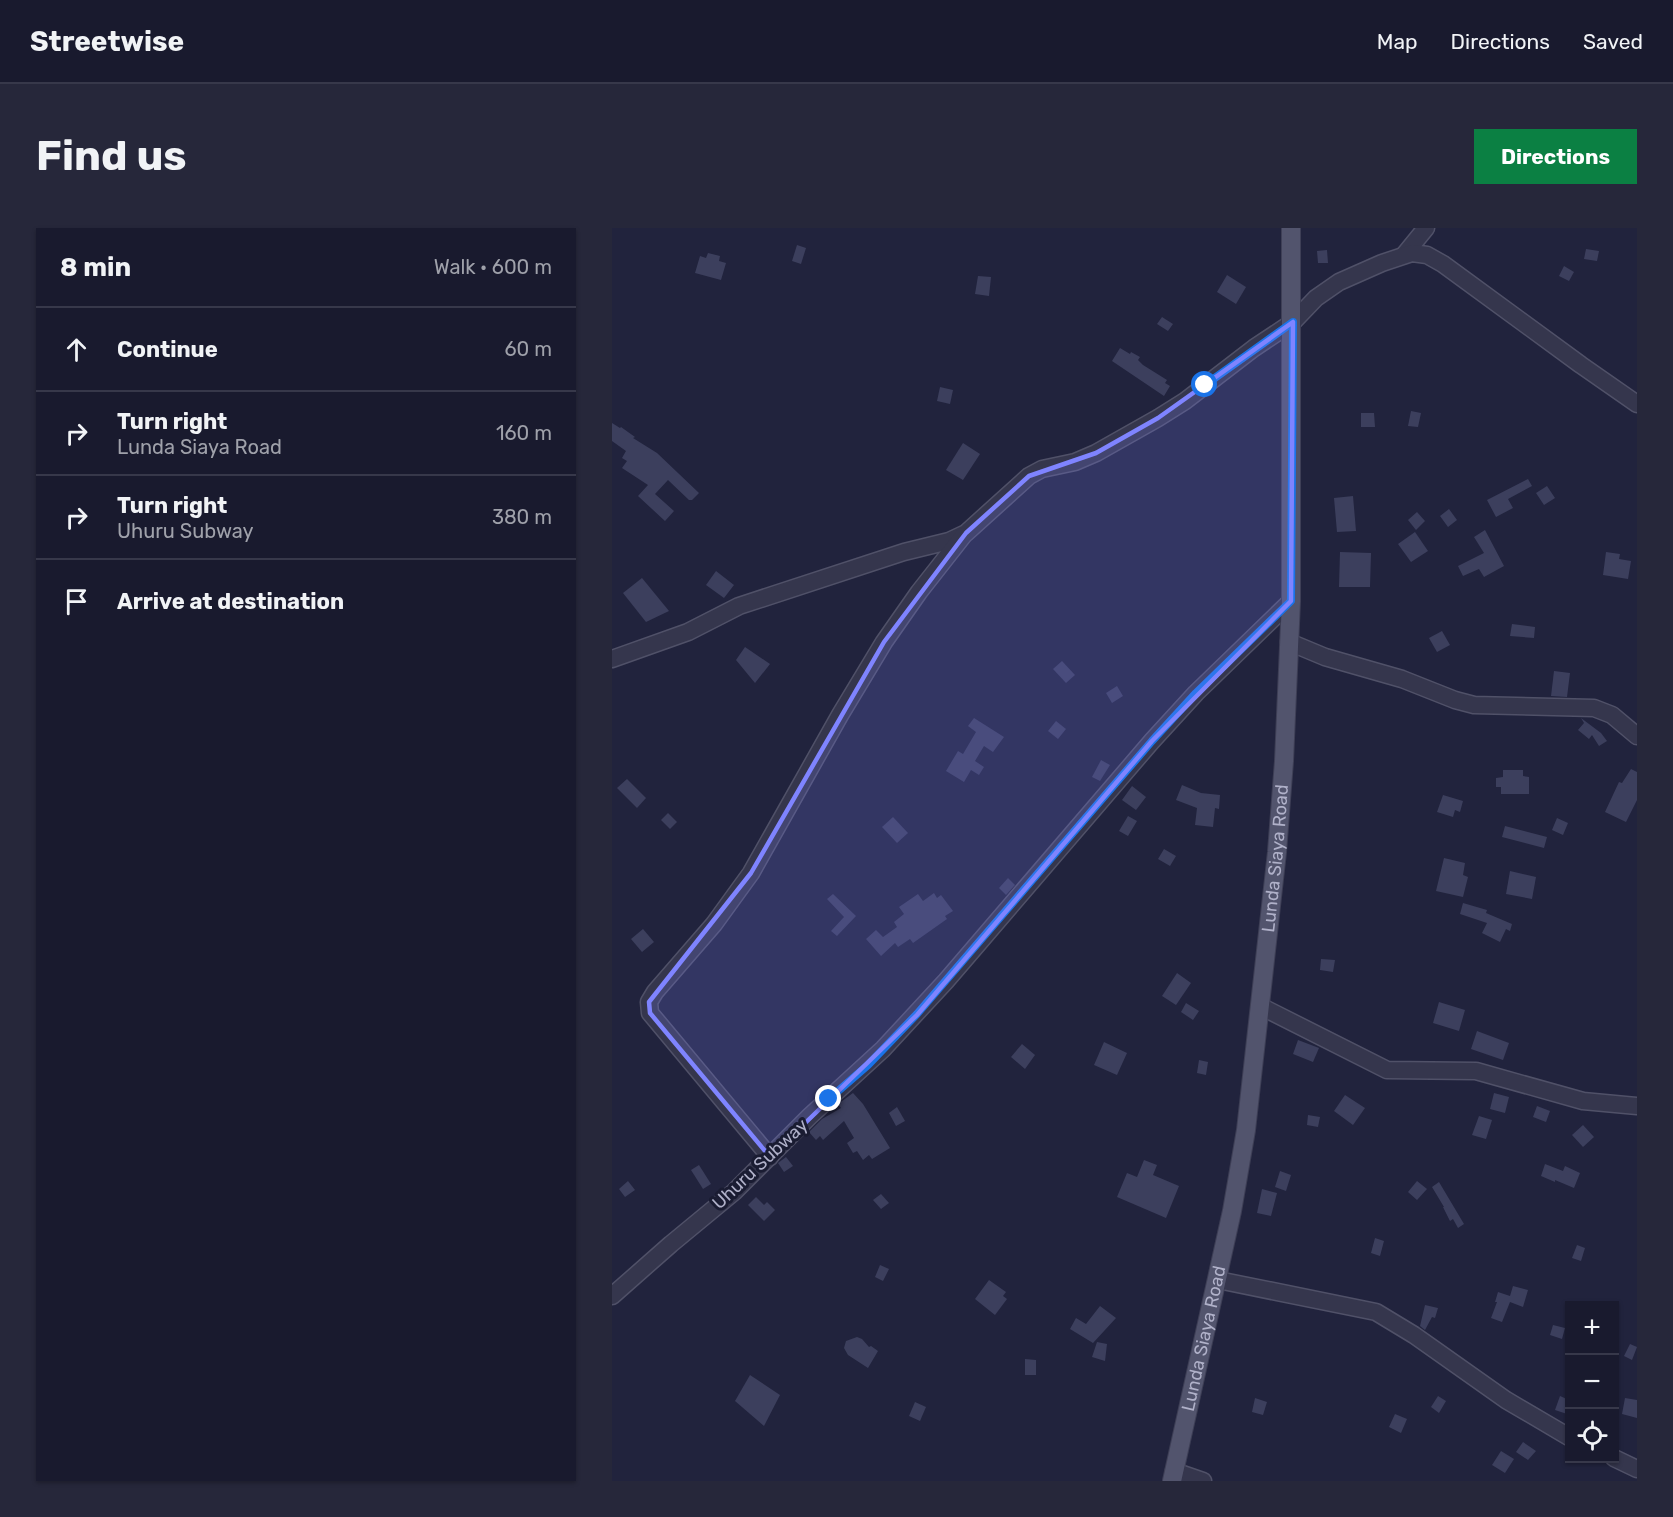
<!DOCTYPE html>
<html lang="en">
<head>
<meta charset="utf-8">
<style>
  :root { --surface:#191a2e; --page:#26273a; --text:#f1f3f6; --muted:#9fa1aa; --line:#37384a; --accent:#0b8043 }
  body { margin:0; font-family:Rubik,sans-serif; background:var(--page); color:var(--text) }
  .controls { position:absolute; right:18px; bottom:18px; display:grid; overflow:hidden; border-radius:0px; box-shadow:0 2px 4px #0004 }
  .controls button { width:54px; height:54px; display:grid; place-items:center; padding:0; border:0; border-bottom:2px solid var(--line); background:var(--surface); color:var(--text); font:30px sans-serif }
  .stop { position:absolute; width:18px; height:18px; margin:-14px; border:4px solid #1a73e8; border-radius:50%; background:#fff }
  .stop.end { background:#1a73e8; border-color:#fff; box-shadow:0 2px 6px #0008 }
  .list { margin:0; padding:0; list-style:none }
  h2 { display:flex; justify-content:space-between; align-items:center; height:78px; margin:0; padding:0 24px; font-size:26px }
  h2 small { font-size:20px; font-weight:400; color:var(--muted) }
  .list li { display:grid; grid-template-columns:39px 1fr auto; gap:18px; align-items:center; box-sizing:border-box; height:84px; padding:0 24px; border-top:2px solid var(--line) }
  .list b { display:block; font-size:22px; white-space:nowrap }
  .list p { margin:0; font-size:20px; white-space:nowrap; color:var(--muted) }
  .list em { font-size:20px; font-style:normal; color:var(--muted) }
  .icon { flex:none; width:33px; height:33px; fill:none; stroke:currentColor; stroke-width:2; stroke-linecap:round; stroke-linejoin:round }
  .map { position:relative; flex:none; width:1025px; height:1253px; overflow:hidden; border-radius:0px }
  header { display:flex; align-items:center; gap:36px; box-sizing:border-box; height:84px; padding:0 30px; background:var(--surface); border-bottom:2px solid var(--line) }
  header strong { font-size:28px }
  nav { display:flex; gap:33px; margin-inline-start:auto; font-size:21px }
  .intro { display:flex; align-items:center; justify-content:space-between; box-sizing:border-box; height:144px; padding:0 36px }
  h1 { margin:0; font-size:42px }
  .button { padding:15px 27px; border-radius:0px; background:var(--accent); color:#fff; font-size:21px; font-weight:700 }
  main { display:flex; gap:36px; padding:0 36px }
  aside { flex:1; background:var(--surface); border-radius:0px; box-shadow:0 2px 4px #0004 }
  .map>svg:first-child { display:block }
  .building { fill:#3c3f5d }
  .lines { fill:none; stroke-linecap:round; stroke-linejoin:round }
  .minor-casing { stroke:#505168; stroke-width:19 }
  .major-casing { stroke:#3e3f56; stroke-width:20 }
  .minor { stroke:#35364d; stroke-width:16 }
  .major { stroke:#52546d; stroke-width:18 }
  .route { stroke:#1a73e8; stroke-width:8 }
  .marked { fill:#7f84ff; fill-opacity:0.2; stroke:#7f84ff; stroke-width:4.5; stroke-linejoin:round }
  .labels { text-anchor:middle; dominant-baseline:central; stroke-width:6; stroke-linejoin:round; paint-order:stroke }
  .street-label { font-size:18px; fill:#b0b1c9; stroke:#1a1c32 }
</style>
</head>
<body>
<header>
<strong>Streetwise</strong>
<nav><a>Map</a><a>Directions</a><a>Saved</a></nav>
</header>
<div class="intro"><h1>Find us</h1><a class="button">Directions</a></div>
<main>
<aside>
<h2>8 min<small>Walk · 600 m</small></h2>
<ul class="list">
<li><svg class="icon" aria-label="ahead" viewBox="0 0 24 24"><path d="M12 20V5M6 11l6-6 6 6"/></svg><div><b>Continue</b></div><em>60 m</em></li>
<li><svg class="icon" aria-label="right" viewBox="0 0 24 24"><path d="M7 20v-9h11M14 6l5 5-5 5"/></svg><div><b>Turn right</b><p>Lunda Siaya Road</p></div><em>160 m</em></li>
<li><svg class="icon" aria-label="right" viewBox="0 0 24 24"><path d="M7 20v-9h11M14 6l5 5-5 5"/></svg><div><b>Turn right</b><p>Uhuru Subway</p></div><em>380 m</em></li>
<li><svg class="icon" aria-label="arrive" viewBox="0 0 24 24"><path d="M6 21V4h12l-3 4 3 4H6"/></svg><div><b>Arrive at destination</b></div></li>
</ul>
</aside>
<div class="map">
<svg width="1025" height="1253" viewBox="0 0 1025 1253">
  <rect width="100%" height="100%" fill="#21233d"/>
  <g class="building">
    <polygon points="185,17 194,20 189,36 180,33"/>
    <polygon points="974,21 987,23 985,33 972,31"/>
    <polygon points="715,22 716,35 706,35 705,23"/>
    <polygon points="96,25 108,28 107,33 114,35 109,52 83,45 88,28 94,30"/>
    <polygon points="952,38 962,44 957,53 947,48"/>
    <polygon points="615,47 634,59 624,76 605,64"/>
    <polygon points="366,48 379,49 377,68 363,66"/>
    <polygon points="550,89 561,96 556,103 545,96"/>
    <polygon points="508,120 518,126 519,124 528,129 526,132 531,137 555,152 553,155 558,158 552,168 500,133"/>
    <polygon points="328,159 341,162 338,176 325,173"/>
    <polygon points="799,183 809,185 806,199 796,198"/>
    <polygon points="749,185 762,185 763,199 749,199"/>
    <polygon points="0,195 8,200 9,199 23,209 21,210 45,225 87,265 80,272 77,272 56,252 43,266 62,283 53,293 26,268 36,257 10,240 15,233 10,230 14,223 0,213"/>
    <polygon points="351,215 368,226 351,252 334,242"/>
    <polygon points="916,251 920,258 896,271 901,280 884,289 875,272"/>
    <polygon points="935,258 943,270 932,277 924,265"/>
    <polygon points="741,268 744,303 725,304 722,270"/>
    <polygon points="837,281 845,292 836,299 828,288"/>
    <polygon points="805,284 813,293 804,302 796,292"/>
    <polygon points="873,302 892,338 872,349 867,341 851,348 846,338 872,325 862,309"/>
    <polygon points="803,304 816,323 799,334 786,316"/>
    <polygon points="728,324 759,325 758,359 727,359"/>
    <polygon points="994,324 1008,326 1007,331 1019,333 1016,351 991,347"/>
    <polygon points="104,343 122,357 112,370 94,357"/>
    <polygon points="30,350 57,383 34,394 11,365"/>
    <polygon points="900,396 923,399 922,410 898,408"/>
    <polygon points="830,403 838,417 825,424 817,410"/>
    <polygon points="133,419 158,436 143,455 124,432"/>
    <polygon points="450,433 463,447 454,455 441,441"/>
    <polygon points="942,443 958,445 955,469 939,468"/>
    <polygon points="505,458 511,468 500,475 494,465"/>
    <polygon points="362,490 392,509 381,524 372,518 363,533 372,539 367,547 359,542 352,554 334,543 346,523 351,526 364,504 356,498"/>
    <polygon points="969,490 989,505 995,513 987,518 980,507 977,511 966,502 972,495"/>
    <polygon points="444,493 454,501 446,511 436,503"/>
    <polygon points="489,532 498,537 488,553 480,549"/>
    <polygon points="1019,541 1025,544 1025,572 1014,594 993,584 1007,554 1010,555"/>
    <polygon points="891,542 911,542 911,548 917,549 917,566 889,566 889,559 884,559 884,550 891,549"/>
    <polygon points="15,551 34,570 25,580 5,560"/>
    <polygon points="570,557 589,565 608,567 607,581 603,580 601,599 583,597 585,580 564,572"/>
    <polygon points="520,558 534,569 524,582 510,572"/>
    <polygon points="831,567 851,573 848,584 843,582 841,589 825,584"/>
    <polygon points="56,585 65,594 58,601 49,592"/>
    <polygon points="516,588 525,593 516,608 507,603"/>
    <polygon points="281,589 296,605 285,615 270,599"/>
    <polygon points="945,590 956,595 951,607 940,602"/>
    <polygon points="893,598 935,609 932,620 890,609"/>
    <polygon points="552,621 564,628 558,638 546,631"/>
    <polygon points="832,630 853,635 851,647 856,649 851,669 824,663"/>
    <polygon points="898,643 924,649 920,671 894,666"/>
    <polygon points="396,650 403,657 394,667 387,660"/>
    <polygon points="322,665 325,670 329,667 341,683 333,688 335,691 301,715 298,711 286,719 283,715 269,728 254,711 264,702 271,709 285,699 282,694 292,686 287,679 306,666 311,673"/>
    <polygon points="221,666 244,688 225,708 219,703 232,689 215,671"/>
    <polygon points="851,675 875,682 874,685 900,696 898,703 894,701 888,714 870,705 875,695 848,686"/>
    <polygon points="31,701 42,714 30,724 19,711"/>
    <polygon points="709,731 723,732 721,744 708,742"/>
    <polygon points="565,745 579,755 564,777 550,768"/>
    <polygon points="827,774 853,782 847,803 821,795"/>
    <polygon points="574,775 587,783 581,792 569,784"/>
    <polygon points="865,803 897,815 891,832 859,821"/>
    <polygon points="686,812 707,820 701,834 681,826"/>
    <polygon points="492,814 515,825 505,847 482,837"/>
    <polygon points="410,816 423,827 413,841 399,829"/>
    <polygon points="587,832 596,834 594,847 585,845"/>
    <polygon points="241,865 251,876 278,920 260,931 257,927 251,932 245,923 241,925 235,915 242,910 232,893 211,912 208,908 204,912 197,904 210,891 229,880 226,876"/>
    <polygon points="882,865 897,869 893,885 878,881"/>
    <polygon points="733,867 753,880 741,897 722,883"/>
    <polygon points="925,878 938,883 934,894 921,889"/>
    <polygon points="285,879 293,893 284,898 277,885"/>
    <polygon points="696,887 708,889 706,899 695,897"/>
    <polygon points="867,888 880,892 874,911 860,907"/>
    <polygon points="971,897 982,909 971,919 960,907"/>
    <polygon points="174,929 181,938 172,944 166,935"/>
    <polygon points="532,932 545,937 541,947 567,958 554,990 505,969 515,945 525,949"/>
    <polygon points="933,936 951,943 953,938 968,945 962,960 943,952 943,954 929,948"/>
    <polygon points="87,937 99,956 91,961 79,942"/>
    <polygon points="668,943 679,947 674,963 663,959"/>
    <polygon points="16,953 23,962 13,969 7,961"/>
    <polygon points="805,953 815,961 805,972 796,964"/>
    <polygon points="827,954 852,996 846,1000 841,991 838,993 831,979 832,979 820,959"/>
    <polygon points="650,961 665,965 659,988 645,985"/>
    <polygon points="269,966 277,975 269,981 261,972"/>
    <polygon points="144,969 152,977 155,974 163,982 152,993 136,977"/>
    <polygon points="763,1010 772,1013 768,1028 759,1025"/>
    <polygon points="965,1017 973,1020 969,1033 960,1030"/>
    <polygon points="268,1037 277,1041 271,1053 263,1049"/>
    <polygon points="377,1052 394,1064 391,1068 395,1071 383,1087 363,1071"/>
    <polygon points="901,1058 916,1062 911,1079 898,1074 890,1094 879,1090 885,1074 883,1074 886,1064 898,1068"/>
    <polygon points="813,1077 826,1080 823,1090 820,1089 813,1102 808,1098"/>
    <polygon points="488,1078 504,1090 481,1115 458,1101 464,1090 474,1096"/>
    <polygon points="941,1097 953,1100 950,1111 938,1107"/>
    <polygon points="245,1109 250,1111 257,1119 259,1118 266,1123 256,1140 236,1127 232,1120 234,1113"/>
    <polygon points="485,1114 495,1116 493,1133 480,1129"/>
    <polygon points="1018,1116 1025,1119 1020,1132 1012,1128"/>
    <polygon points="413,1131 424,1132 424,1147 413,1147"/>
    <polygon points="138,1147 168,1167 152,1198 123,1173"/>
    <polygon points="826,1168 834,1173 827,1185 819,1179"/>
    <polygon points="948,1168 957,1172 955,1186 943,1182"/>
    <polygon points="643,1170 655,1174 651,1187 640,1184"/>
    <polygon points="1013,1170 1025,1172 1025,1190 1010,1186"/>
    <polygon points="303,1174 314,1179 308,1193 297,1188"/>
    <polygon points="783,1186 795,1191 789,1205 777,1199"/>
    <polygon points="911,1214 924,1223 916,1232 904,1224"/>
    <polygon points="889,1223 902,1231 893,1245 880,1237"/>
  </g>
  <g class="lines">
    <g class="minor-casing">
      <g id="minor">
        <polyline points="792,27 814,0"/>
        <polyline points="677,414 713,429 790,451 843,472 862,477 982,480 1000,487 1025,508"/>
        <polyline points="0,431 76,404 127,378 292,324 337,313 354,305 417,248 430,241 463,234 484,225 546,190 573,173 642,120 681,94 704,70 727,54 770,35 800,25 815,27 831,36 969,137 1025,176"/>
        <polyline points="648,778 775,842 864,843 971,873 1025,878"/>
        <polyline points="158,929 38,785 37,774 43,764 102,696 139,645 228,487 272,414 307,364 351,308"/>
        <polyline points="606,1052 764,1084 802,1107 894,1172 957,1209"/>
        <polyline points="0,1068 59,1016 122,964 198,888 271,821 334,753 540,513 584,465 679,373"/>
        <polyline points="1002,1230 1025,1241"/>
        <polyline points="562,1243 591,1253"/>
      </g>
    </g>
    <g class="major-casing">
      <g id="major">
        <path id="s1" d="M560,1253L620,983L634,902L665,624L672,533L679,373V0"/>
      </g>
    </g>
    <use href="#minor" class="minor"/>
    <use href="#major" class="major"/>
  </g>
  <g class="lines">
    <polyline class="route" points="217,871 256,837 305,786 540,513 584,465 679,373 681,94 593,157"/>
  </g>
  <path class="marked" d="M681,94L679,373L540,513L305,787L158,929L38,785L37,774L139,645L272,414L354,305L417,248L484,225L546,190Z"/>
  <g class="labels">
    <g class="street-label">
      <text stroke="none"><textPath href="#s1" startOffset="632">Lunda Siaya Road</textPath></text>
      <text transform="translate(148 936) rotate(-43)">Uhuru Subway</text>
      <text stroke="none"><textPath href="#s1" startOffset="146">Lunda Siaya Road</textPath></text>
    </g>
  </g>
</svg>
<div class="controls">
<button>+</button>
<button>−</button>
<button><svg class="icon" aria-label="locate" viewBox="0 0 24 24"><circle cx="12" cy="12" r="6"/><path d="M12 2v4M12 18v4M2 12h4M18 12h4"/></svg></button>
</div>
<div class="stop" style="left:593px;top:157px"></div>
<div class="stop end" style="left:217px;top:871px"></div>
</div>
</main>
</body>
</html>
